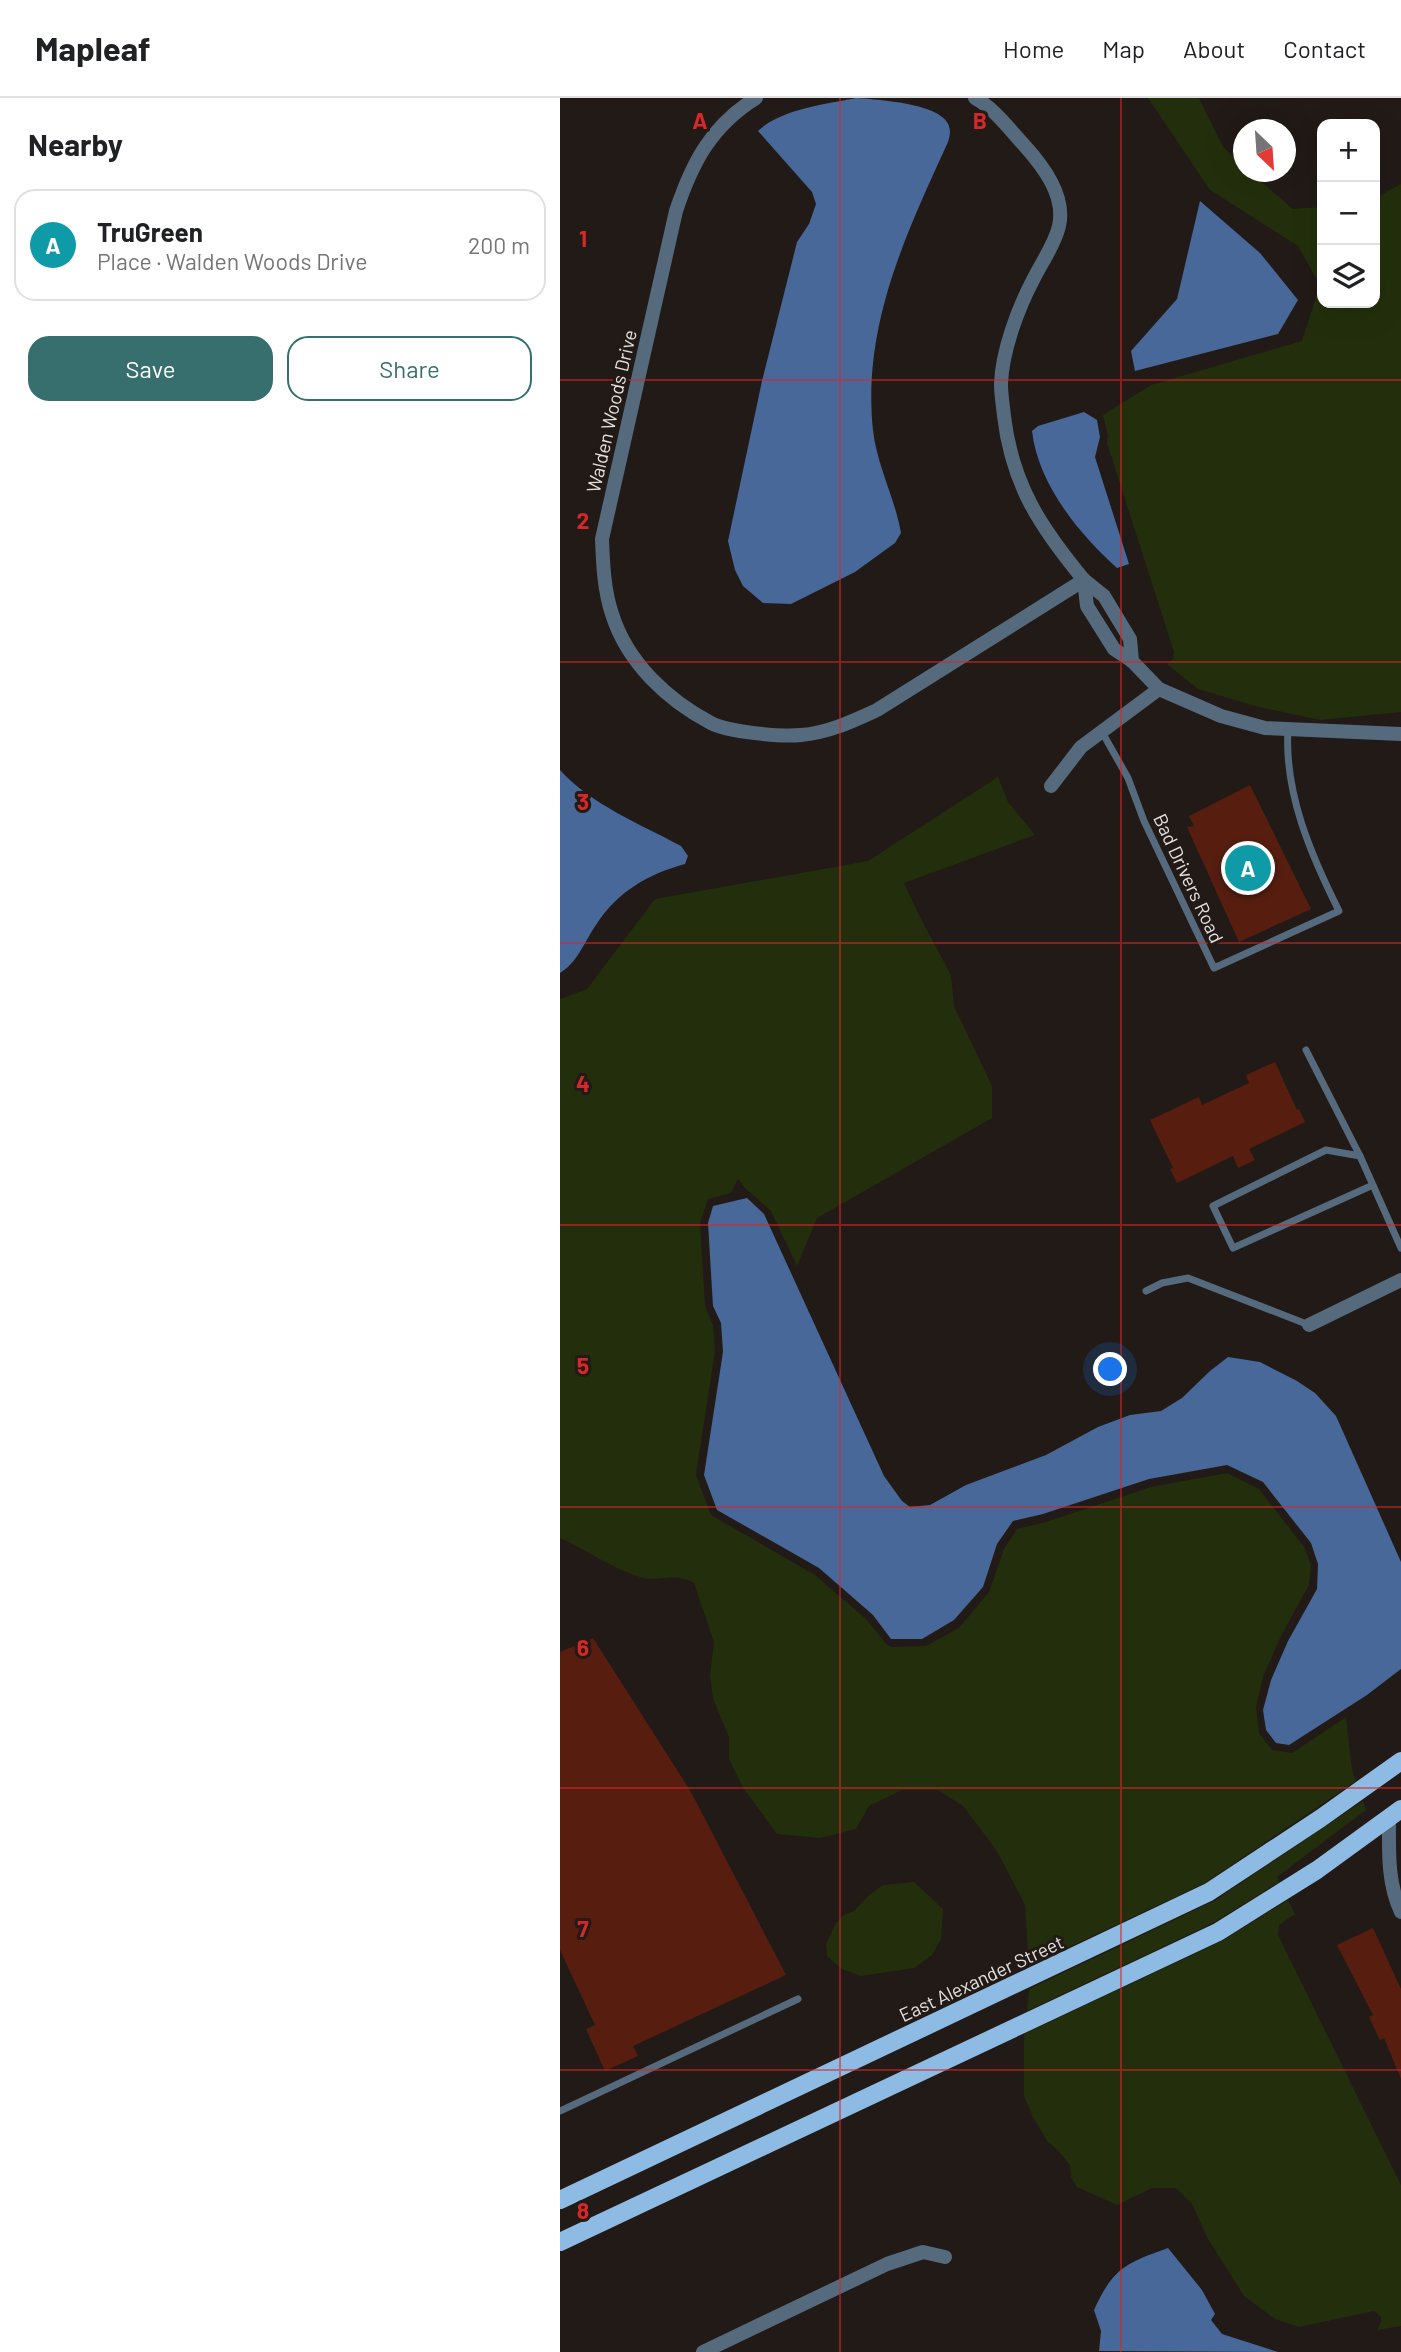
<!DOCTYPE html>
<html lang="en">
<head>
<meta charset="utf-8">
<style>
  :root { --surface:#fff; --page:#f6f6f6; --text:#202124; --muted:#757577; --line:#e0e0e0; --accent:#376e6e }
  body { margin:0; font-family:Barlow,sans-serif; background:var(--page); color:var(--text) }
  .controls { position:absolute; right:21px; top:21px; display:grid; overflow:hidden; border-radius:14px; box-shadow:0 7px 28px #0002 }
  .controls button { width:63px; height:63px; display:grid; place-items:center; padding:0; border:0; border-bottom:2px solid var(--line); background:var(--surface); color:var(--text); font:35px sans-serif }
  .compass { position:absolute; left:673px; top:21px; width:63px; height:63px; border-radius:50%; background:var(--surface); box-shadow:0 7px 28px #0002; rotate:155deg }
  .you { position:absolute; left:551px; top:1272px; width:24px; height:24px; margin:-18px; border:5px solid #fff; border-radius:50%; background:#1a73e8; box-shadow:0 0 0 10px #1a73e833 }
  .badge { display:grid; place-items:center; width:46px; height:46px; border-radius:50%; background:var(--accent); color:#fff; font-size:23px; font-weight:700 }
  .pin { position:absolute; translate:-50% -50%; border:4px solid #fff; box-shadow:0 2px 7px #0006 }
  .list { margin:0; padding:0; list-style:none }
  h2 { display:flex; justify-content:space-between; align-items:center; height:91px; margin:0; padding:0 28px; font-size:30px }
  h2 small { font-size:23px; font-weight:400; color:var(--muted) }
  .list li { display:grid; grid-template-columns:46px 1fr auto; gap:21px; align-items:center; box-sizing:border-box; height:112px; margin:0 14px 14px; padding:0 14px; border:2px solid var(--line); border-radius:21px }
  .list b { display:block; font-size:26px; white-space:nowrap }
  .list p { margin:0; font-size:23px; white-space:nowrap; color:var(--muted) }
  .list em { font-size:23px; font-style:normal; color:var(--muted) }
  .actions { display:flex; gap:14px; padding:21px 28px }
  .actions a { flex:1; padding:16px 0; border:2px solid var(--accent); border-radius:21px; text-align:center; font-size:24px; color:var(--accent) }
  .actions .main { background:var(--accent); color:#fff }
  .icon { flex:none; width:38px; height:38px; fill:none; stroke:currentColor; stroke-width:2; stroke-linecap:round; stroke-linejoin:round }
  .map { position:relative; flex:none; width:841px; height:2254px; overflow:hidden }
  header { display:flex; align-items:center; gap:42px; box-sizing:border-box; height:98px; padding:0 35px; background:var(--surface); border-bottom:2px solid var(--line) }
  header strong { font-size:33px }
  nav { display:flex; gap:38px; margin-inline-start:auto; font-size:24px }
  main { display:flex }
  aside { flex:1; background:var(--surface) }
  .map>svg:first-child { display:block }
  .green { fill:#232f0c }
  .water { fill:#476899 }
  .building { fill:#571e10 }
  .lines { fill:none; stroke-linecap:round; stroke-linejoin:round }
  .lane { stroke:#556a7d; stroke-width:7 }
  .street { stroke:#556a7d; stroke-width:14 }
  .primary { stroke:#8ebbe3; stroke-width:18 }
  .grid { fill:none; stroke:#d62828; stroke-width:2; stroke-opacity:0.55 }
  .labels { text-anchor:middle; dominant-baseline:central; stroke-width:6; stroke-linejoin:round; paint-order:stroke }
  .street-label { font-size:19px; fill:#e6e1de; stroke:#211a16 }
  .grid-label { font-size:23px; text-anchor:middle; font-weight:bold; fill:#d62828; stroke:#211a16; stroke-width:6; stroke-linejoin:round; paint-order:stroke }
</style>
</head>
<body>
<header>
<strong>Mapleaf</strong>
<nav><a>Home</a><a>Map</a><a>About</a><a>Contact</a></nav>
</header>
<main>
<aside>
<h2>Nearby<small></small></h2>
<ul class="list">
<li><span class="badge" style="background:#0f9aa8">A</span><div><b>TruGreen</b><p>Place · Walden Woods Drive</p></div><em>200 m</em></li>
</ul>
<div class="actions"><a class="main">Save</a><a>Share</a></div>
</aside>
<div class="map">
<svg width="841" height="2254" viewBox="0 0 841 2254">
  <rect width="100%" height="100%" fill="#211a16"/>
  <g class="green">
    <polygon points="588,0 639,0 663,49 683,68 684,74 690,74 733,111 762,109 762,205 815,205 815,100 841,86 841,614 760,622 695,608 638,591 607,566 613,561 614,554 547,345 548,338 543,317 591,287 742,243 760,187 738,148 650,92"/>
    <path d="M438,679L448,704L475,737L344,785L360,819L391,877L394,908L432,988V1020L257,1120L237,1168L211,1113L186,1091L178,1081L171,1095L148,1101L140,1125L145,1208L153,1227L155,1253L136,1377L151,1417L255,1477L307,1522L327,1547L332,1549L366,1548L399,1530L429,1494L444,1451L457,1431L486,1424L591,1389L667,1375L699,1391L744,1449L751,1467L749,1487L721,1538L703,1579L696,1609L699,1635L712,1652L732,1655L786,1619L792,1672L796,1683L645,1785L469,1868L465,1807L437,1753L403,1708L378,1692H342L309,1708L296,1731L260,1740L217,1736L182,1688L169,1661V1639L153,1601L150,1578L154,1544L134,1485C114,1473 99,1485 80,1479C51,1470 27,1452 0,1440V901L27,891L95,801L308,763Z"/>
    <polygon points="803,1703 806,1712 717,1779 719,1784 653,1825 467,1913 469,1891 654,1803"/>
    <polygon points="354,1784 383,1811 381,1841 372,1857 354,1870 301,1878 282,1871 267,1858 266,1846 276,1825 284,1817 294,1813 308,1798 323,1787"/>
    <polygon points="728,1802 735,1816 719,1827 718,1837 841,2087 841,2228 817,2232 821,2224 821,2219 814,2213 739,2229 715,2221 684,2198 648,2141 632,2106 616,2090 592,2090 557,2107 517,2089 511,2079 510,2067 497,2051 488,2044 473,2019 464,1998 464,1936 662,1843"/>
  </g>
  <g class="water">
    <path d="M297,0C318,2 390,5 390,33C390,37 389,41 388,44C346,136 302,228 313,332C317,368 335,400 341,435L335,445L295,474L231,506L203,505L183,488L175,472L168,443L202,283L237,144L249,126L256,106L252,94L198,33C221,11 266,6 297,0Z"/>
    <polygon points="640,103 700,155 738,202 718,236 575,273 571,253 617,201"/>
    <path d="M524,314L537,322L540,339L535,359L569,466L557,470C519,436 478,386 472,333L478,328Z"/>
    <path d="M0,672C32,707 80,726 121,748L128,758L125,766C88,776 57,794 36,827C24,844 18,864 0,875Z"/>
    <polygon points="187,1100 204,1116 324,1378 342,1403 350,1409 370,1407 406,1387 486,1357 538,1329 570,1317 601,1313 622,1300 650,1273 668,1259 700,1264 737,1283 755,1295 776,1318 841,1464 841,1571 807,1597 729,1647 716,1645 706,1632 703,1612 711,1582 728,1543 757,1491 758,1466 751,1445 703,1384 667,1367 589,1381 483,1416 453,1423 437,1446 423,1489 394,1522 362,1541 331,1541 313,1517 259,1470 157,1412 144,1377 163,1254 161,1225 153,1208 148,1125 153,1108"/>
    <path d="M608,2150L642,2192L655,2216L651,2222L662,2236L718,2254L539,2253L541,2233L534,2212C553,2170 566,2165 608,2150Z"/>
  </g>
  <g class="building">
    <polygon points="690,687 751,811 679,844 627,729 634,728 629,718"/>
    <polygon points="715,964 737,1012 739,1011 745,1024 689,1051 695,1062 678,1070 673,1058 617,1085 610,1071 613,1070 590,1022 639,999 642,1007 689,985 686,977"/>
    <polygon points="33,1540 131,1694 226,1877 73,1948 78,1958 45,1973 26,1931 35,1927 0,1852 0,1554"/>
    <polygon points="813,1830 841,1891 841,1981 824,1940 820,1942 809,1919 813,1917 777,1847"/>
  </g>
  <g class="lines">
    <g class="lane">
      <path d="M542,634L568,680L584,723L654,870L779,813C751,757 724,695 728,631"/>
      <polyline points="746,952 800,1058"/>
      <polyline points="813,1087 673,1150 653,1108 766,1052 800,1058 841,1150"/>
      <polyline points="586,1193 602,1185 628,1180 749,1227"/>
      <polyline points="0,2013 238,1901"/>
    </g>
    <g class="street">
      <path d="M196,0C151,28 132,65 116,113L42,441C43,467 44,492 52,516C67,564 107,602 151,625C168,634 221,639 241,637C268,635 293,623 317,612L524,482C481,430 452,387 444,318C443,308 441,297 441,286C442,253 458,210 474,180C482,164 495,146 499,128C506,98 483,68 464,47C450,32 434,10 415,0"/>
      <polyline points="524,482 527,508 554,551 572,563 599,591 661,618 705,630 841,636"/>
      <polyline points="524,482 544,498 570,541 572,563"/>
      <polyline points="491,688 521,649 599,591"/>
      <polyline points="749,1227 841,1182"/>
      <path d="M829,1719C829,1752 827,1784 841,1814"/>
      <polyline points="143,2254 327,2166 363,2154 385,2159"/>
    </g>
    <g class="primary">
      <polyline points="0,2102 649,1794 761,1720 841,1663"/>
      <polyline points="0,2144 658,1834 757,1772 841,1711"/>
    </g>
  </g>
  <path class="grid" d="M280,0V2254M561,0V2254M0,282H841M0,564H841M0,845H841M0,1127H841M0,1409H841M0,1690H841M0,1972H841"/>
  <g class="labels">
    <g class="street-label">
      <text transform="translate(51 313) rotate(-77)">Walden Woods Drive</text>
      <text transform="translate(629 780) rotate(65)">Bad Drivers Road</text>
      <text transform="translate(421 1880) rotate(-25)">East Alexander Street</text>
    </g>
  </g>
  <g class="grid-label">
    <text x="140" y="31">A</text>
    <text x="420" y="31">B</text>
    <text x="23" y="149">1</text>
    <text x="23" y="431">2</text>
    <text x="23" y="712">3</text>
    <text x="23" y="994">4</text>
    <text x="23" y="1276">5</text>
    <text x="23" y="1558">6</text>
    <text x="23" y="1839">7</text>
    <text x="23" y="2121">8</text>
  </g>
</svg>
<div class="controls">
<button>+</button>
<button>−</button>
<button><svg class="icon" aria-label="layers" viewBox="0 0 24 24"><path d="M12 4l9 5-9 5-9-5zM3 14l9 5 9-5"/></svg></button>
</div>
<svg class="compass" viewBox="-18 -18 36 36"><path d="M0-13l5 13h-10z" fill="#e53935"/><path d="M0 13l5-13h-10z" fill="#757577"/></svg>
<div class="you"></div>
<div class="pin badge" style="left:688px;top:770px;background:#0f9aa8">A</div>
</div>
</main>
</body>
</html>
